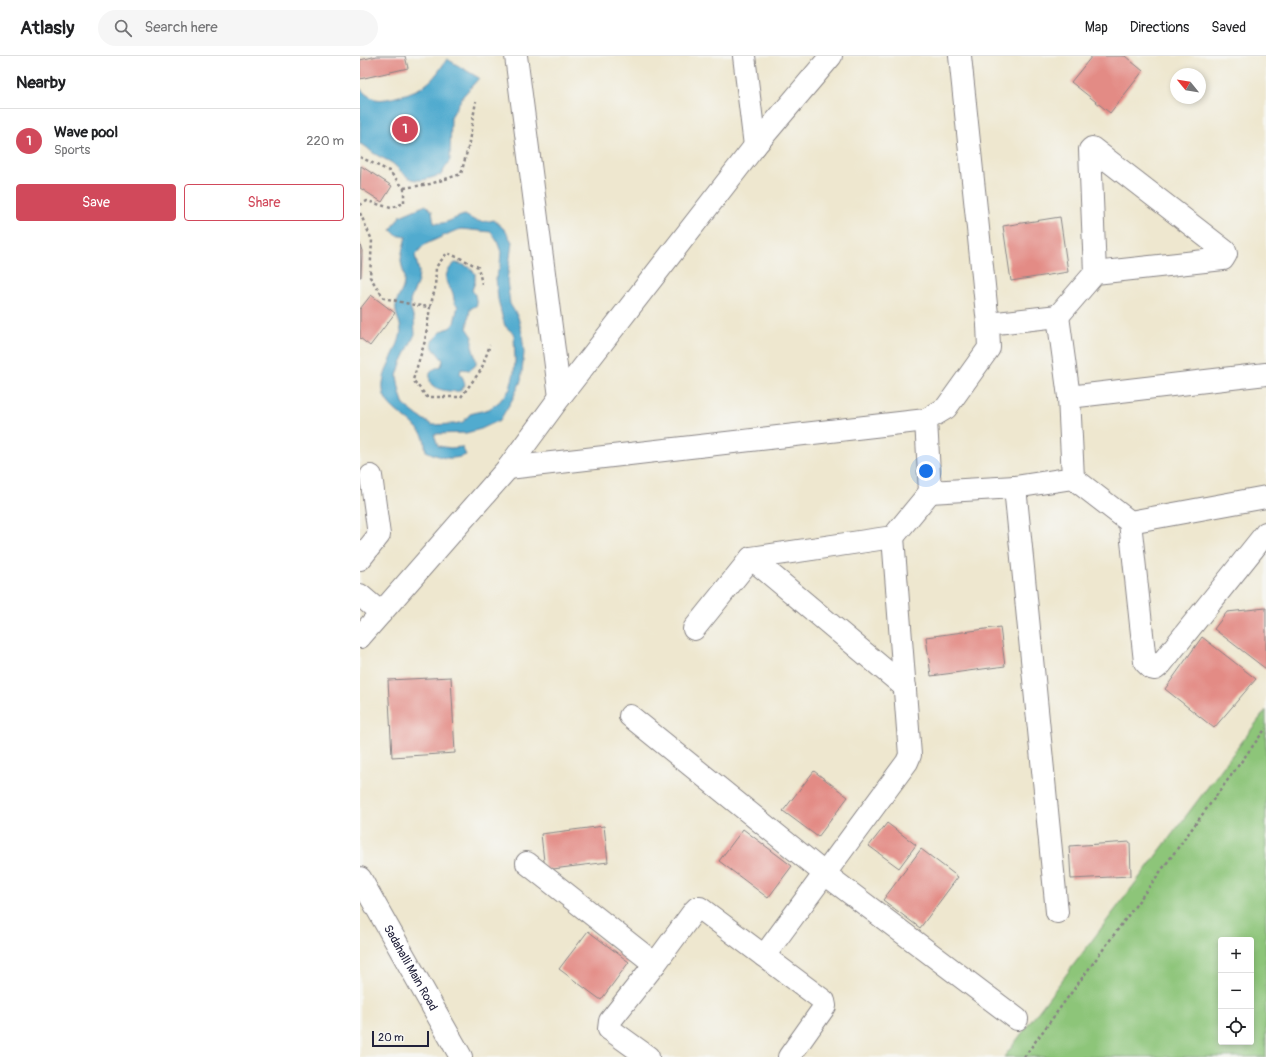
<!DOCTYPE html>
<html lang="en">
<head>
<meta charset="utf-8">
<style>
  :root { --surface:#fff; --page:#f6f6f6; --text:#202124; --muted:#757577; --line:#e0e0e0; --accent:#d1495b }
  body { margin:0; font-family:Pangolin,sans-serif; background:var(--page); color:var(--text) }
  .controls { position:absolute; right:12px; bottom:12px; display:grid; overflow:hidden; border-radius:4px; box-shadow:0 2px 6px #0003 }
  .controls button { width:36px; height:36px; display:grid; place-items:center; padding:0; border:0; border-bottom:1px solid var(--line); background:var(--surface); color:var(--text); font:20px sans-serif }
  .compass { position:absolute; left:810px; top:12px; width:36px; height:36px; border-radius:50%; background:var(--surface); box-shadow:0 2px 6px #0003; rotate:300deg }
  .scale { position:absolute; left:12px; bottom:10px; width:57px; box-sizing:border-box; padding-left:4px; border:2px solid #22223b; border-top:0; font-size:11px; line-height:14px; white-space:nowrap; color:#22223b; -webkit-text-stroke:3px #f6f6f2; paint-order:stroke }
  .you { position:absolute; left:566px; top:415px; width:14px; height:14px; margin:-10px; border:3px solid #fff; border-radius:50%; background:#1a73e8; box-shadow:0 0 0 6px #1a73e833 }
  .badge { display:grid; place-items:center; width:26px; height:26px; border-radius:50%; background:var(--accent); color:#fff; font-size:13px; font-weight:700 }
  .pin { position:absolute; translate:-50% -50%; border:2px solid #fff; box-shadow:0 1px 4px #0006 }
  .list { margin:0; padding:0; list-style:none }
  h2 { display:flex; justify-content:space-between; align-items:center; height:52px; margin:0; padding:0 16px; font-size:17px }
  h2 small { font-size:13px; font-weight:400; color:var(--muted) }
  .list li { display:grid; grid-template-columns:26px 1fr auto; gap:12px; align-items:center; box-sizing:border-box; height:64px; padding:0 16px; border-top:1px solid var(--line) }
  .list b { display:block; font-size:15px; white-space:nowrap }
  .list p { margin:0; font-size:13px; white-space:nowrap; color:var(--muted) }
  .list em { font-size:13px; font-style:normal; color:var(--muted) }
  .actions { display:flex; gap:8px; padding:12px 16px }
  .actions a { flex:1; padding:9px 0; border:1px solid var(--accent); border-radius:4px; text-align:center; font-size:14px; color:var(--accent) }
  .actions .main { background:var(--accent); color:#fff }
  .icon { flex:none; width:22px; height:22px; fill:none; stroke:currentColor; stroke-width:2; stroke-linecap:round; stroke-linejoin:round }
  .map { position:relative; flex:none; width:906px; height:1001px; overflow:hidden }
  header { display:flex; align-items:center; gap:24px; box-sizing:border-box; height:56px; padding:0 20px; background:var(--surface); border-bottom:1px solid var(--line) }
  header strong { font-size:19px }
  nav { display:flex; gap:22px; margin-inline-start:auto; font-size:14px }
  .search { width:280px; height:36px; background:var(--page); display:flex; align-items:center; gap:10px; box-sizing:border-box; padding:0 14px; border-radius:22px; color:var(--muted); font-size:15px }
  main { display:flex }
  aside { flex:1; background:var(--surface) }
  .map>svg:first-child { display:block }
  .green { fill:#8dc579; stroke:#58745a; fill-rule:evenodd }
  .water { fill:#51abcf; stroke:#3a6685; fill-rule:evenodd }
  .building { fill:#e38b85 }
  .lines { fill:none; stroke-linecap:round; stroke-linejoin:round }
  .minor-casing { stroke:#888485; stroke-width:24 }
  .path { stroke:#888485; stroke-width:2.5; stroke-dasharray:3 3; stroke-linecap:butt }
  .minor { stroke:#fff; stroke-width:22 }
  .labels { text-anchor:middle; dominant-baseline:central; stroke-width:3.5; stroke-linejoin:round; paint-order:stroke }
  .street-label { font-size:12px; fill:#22223b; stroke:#f6f6f2 }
</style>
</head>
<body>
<header>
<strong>Atlasly</strong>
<div class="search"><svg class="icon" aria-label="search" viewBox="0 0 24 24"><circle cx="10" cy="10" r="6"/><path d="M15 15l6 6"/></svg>Search here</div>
<nav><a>Map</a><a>Directions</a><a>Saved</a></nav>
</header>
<main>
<aside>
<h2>Nearby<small></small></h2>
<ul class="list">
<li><span class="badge">1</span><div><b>Wave pool</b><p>Sports</p></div><em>220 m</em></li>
</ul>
<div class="actions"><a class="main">Save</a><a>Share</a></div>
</aside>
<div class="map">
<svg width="906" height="1001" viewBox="0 0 906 1001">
  <rect width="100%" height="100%" fill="#f6f6f2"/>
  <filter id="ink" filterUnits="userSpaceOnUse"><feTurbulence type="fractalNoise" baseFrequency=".025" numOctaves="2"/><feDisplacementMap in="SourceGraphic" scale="8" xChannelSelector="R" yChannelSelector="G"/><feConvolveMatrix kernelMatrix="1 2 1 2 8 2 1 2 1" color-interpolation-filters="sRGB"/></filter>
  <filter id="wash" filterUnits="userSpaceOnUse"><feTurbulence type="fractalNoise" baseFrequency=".012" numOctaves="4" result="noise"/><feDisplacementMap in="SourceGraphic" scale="16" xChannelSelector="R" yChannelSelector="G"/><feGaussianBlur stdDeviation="0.9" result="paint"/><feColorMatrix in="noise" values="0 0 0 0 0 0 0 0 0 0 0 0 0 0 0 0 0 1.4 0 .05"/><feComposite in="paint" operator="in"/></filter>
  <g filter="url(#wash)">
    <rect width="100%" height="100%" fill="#eee7cf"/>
    <path class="green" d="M906,654V1001H644ZM861,884H891V986H861Z"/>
    <g class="water">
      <path d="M87,3L119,22L103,40L91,61L90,104L81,119C75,120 67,124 60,124C47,125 41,114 32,107C26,103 21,102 15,98C9,95 9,91 0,88V32C4,37 9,41 15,43C26,46 56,36 65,29C74,23 81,12 87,3Z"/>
      <path d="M66,149L72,155L74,167C87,169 92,162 105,159C116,166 121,167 134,164L145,174L152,186L147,225L150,248L158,261L162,277L164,297L161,325L152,344L140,364L121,373L106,377L74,378L78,390L90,392L102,391L106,399C90,405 81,402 66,395C65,390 65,382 62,378C53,364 29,355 24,339C18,320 36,298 40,281C44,268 34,261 36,249C37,241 43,236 44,226C45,219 42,212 41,205C41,197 44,189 46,181L36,179L31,174L40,160ZM101,173L131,176L137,185L141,196L140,210L136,221L138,243L142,260L145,270L154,278L155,304L154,317L150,333L139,346L129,353L110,358L103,366L94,368L72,369L58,360L44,349L40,337L37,320L41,307L55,278L54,263L51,254L50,245L58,225L59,216L55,199L64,189L92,176Z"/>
      <path d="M95,207C104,208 109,211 115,217V226L112,234L115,239L117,249L110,253L107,272L113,281C109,293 117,297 116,309L110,314L101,313L100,318L103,322L105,329L100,335C92,336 79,335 72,329C69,326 70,321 70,317L74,313L81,310L83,304L73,292L72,285L82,275L91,271L94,267L98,250C92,246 95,241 92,235C91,233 89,232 88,230C83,220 88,213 95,207Z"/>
    </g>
    <g id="blocks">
      <g class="building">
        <polygon points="17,0 45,0 48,12 0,23 0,4"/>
        <polygon points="732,0 765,0 783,15 750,57 711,26"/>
        <polygon points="1,110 32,130 22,146 0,132"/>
        <polygon points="700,161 708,216 651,225 643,170"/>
        <polygon points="0,188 2,195 1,221 0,221"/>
        <polygon points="11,239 35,257 10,290 0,282 0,253"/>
        <polygon points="906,552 906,613 854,573 867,556"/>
        <polygon points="640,571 645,610 571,620 566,581"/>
        <polygon points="842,581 896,623 854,672 805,633"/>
        <polygon points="91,621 95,697 32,701 28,624"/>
        <polygon points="454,715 488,741 458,781 423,755"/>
        <polygon points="527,767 556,789 539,812 509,790"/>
        <polygon points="244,770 248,806 185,814 181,778"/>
        <polygon points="383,773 432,810 408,842 359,805"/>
        <polygon points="770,786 771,820 711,823 709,790"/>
        <polygon points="561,793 598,821 560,872 523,844"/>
        <polygon points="228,875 269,906 241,944 199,913"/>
      </g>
    </g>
  </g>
  <g filter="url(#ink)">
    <use href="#blocks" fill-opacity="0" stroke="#888485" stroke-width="1"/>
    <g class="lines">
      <g class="minor-casing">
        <g id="minor">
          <polyline points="156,0 200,341"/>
          <polyline points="384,0 395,90"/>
          <polyline points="600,0 628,268"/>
          <polyline points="698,260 735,217 863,203 866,198 865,195 732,92 730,94 735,217"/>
          <polyline points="709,341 906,318"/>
          <polyline points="148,412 566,364"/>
          <polyline points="713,422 709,341 698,260 628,268 629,292 586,352 566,364 570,436 655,431 713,422 770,466 785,606 791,612 795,613 801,608 906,477"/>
          <polyline points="655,431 697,856"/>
          <polyline points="770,466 906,441"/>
          <polyline points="391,502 545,631"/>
          <polyline points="0,503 19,479 11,420"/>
          <polyline points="0,539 21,557"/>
          <polyline points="334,573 391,502 533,481 570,436"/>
          <polyline points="0,581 148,412 200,341 395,90 471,0"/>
          <polyline points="270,660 465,818 657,963"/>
          <polyline points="167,807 295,908"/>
          <path id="s1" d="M0,822L101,1001"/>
          <polyline points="404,900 547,706 550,699 533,481"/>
          <polyline points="288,1001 252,975 249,973 250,965 295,908 334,855 337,852 340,852 464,945 465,950 463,953 429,1001"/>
        </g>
      </g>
      <g class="path">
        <polyline points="0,101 29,115 44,132 44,147 31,152 7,145 0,149"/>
        <polyline points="44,132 70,128 101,118 108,92 116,45"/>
        <polyline points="0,157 12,184 10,221 24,242 54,249 70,251 65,285 53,324 67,341 101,341 121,314 130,289"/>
        <polyline points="70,251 75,233 76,211 87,197 102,203 118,211 122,228"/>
        <polyline points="664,1001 906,672"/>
      </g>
      <use href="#minor" class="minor"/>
    </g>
  </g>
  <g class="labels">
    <g class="street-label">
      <text stroke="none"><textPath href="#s1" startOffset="103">Sadahalli Main Road</textPath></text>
    </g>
  </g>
</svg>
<div class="controls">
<button>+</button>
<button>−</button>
<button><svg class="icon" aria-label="locate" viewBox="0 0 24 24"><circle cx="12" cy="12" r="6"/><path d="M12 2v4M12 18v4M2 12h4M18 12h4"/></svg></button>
</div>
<svg class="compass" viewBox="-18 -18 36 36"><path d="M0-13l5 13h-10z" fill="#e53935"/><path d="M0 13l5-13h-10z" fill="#757577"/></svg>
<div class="scale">20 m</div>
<div class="you"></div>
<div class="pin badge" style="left:45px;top:73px">1</div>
</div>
</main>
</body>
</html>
